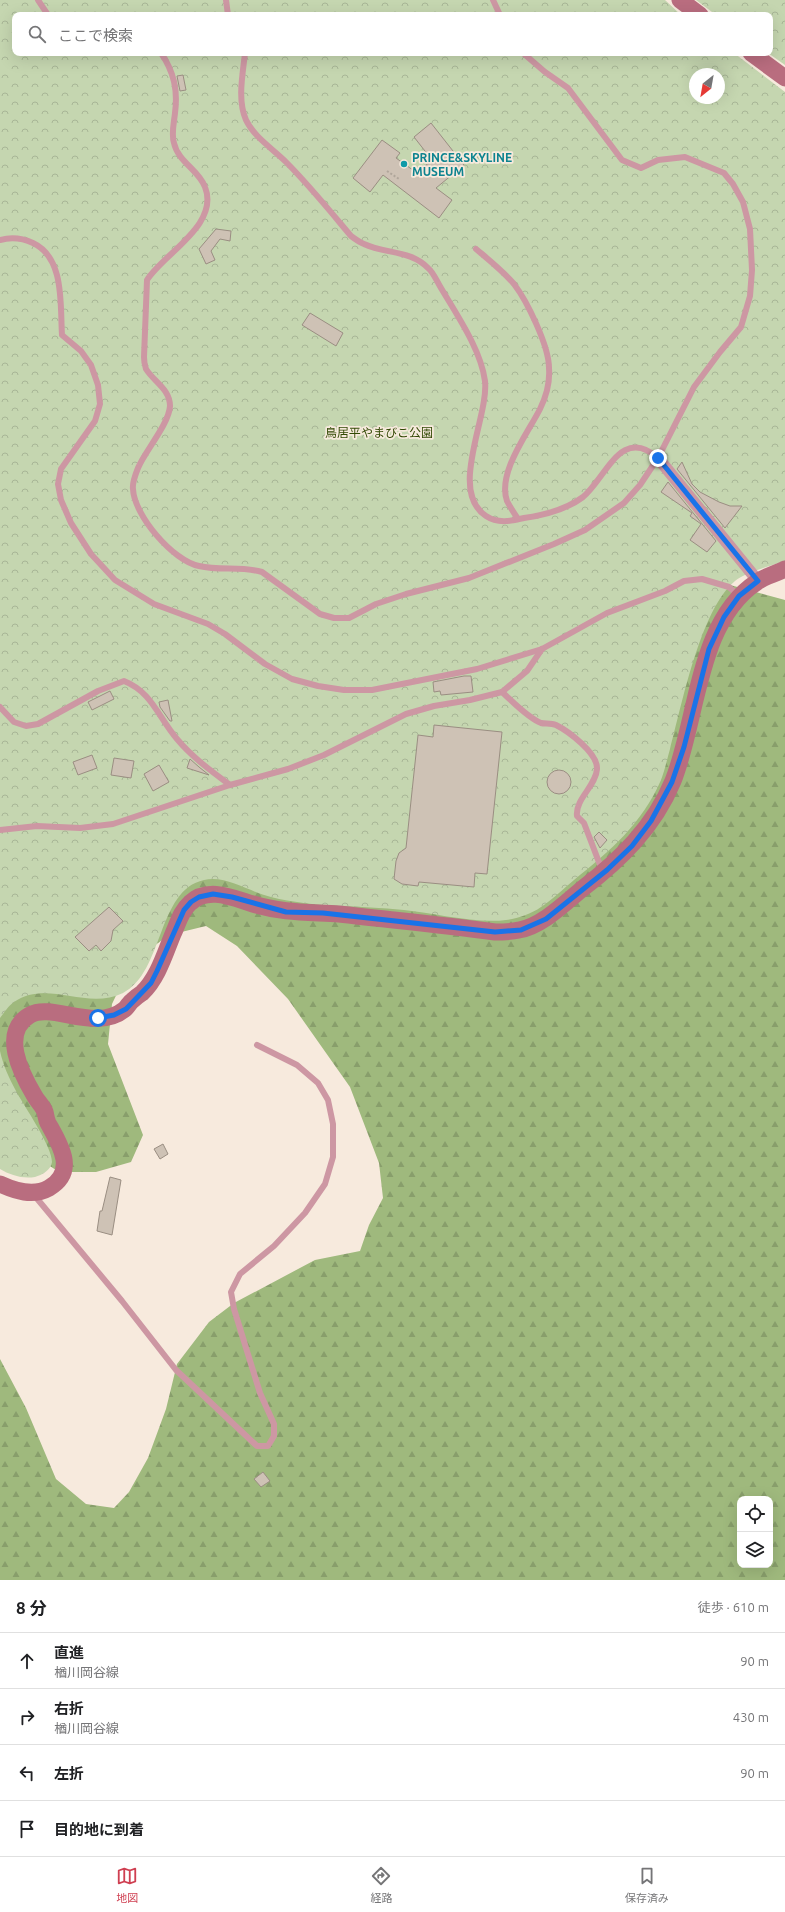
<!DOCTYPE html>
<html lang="ja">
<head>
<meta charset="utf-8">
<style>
  :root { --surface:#fff; --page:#f2f2f2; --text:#202124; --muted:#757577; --line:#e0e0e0; --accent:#cf3f51 }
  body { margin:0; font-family:Ubuntu,"Noto Sans JP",sans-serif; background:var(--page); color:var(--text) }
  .controls { position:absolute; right:12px; bottom:12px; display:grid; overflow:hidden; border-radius:8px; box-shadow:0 4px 16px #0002 }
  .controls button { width:36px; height:36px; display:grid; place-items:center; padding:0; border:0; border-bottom:1px solid var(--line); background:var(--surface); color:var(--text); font:20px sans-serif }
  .compass { position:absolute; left:689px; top:68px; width:36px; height:36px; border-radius:50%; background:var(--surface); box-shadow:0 4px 16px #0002; rotate:211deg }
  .stop { position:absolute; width:12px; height:12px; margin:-9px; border:3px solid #1a73e8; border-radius:50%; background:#fff }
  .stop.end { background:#1a73e8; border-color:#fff; box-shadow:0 1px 4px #0008 }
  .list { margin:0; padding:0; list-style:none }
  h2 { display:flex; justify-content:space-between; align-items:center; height:52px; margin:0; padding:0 16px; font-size:17px }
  h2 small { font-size:13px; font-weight:400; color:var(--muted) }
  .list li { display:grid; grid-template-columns:26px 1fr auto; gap:12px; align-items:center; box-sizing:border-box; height:56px; padding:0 16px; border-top:1px solid var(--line) }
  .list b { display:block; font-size:15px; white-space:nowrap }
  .list p { margin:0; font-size:13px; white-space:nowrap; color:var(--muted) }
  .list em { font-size:13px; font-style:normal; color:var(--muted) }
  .icon { flex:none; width:22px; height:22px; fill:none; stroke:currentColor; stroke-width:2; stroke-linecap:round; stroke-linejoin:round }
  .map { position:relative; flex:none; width:785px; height:1580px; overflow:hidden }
  .search { position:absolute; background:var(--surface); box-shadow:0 4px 16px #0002; left:12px; right:12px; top:12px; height:44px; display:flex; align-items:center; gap:10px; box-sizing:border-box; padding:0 14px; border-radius:8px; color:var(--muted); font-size:15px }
  .sheet { height:276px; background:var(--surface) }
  nav { display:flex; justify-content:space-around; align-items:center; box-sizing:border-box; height:56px; border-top:1px solid var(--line); background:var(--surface); font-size:11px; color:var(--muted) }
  nav a { display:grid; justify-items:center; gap:2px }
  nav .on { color:var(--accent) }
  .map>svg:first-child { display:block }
  .forest { fill:url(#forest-firs); fill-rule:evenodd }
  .park { fill:url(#park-crowns); fill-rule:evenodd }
  .building { fill:#cec2b5; stroke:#9a8e82 }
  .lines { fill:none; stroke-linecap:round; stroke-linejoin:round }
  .path { stroke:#b0a69b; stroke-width:2; stroke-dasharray:2 2; stroke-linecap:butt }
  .lane { stroke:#cd97a3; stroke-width:6 }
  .street { stroke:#cd97a3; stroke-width:12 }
  .secondary { stroke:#b96d7f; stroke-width:17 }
  .route { stroke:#1a73e8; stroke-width:5 }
  .culture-dot { fill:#0f9aa8; stroke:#f7eadd; stroke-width:1.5 }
  .labels { text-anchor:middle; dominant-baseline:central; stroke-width:3.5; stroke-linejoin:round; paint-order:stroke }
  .culture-label { font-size:12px; font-weight:bold; fill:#0d838f; stroke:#f7eadd; text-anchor:start }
  .park-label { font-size:12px; fill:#314803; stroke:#f7eadd }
</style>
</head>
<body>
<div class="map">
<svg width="785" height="1580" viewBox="0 0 785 1580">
  <defs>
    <pattern id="forest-firs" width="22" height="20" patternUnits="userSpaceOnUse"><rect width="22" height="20" fill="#9fb97d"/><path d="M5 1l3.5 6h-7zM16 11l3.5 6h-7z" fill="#889e6b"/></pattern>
    <pattern id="park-crowns" width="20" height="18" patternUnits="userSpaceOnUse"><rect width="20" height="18" fill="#c5d6b0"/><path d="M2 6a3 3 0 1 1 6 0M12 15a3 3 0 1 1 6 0" fill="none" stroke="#a8b696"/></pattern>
  </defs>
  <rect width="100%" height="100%" fill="#f7eadd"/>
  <path class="forest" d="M0,0L15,15V53L738,74L642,561L785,600V1580H0V1359L26,1408L56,1479L86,1504L114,1508L129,1492L148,1458L166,1409L177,1364L209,1322L234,1303L315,1260L360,1251L369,1225L383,1198L379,1163L350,1087L288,999L237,946L206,926L169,935L132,962L112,1004L108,1044L143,1135L131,1162L96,1172H59L33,1155L0,1125ZM695,74H719V98H695ZM740,1499H770V1565H740Z"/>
  <g class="park">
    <path d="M0,0H665L681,15H15V53H734L785,92V561C773,565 744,573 735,581C700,610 682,705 670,749C667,759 665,770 661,780C642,824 610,851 574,880C563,889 552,900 541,907C531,914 517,919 506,920C477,924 434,913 404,910C360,905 314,908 271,897C249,892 227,875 204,880C157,890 164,972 123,993C86,1011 48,979 14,1002C8,1006 4,1013 0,1018ZM695,74H719V98H695Z"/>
    <polygon points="696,0 785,0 785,65 768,53 770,53 770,15 716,15"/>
    <path d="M0,1051C3,1065 9,1078 16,1091C24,1106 52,1146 52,1162C51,1170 42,1175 35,1177C22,1179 10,1175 0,1169Z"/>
  </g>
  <g class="building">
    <polygon points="183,75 186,90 180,91 177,76"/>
    <polygon points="431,123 464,165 436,188 452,200 439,218 383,175 370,192 353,178 382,140 400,153 396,158 417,173 432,160 414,137"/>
    <polygon points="216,229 231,231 230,241 220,239 211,251 215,260 206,264 199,249"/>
    <polygon points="310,313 343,333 336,346 302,325"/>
    <polygon points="682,462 692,484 700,492 719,502 730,506 742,506 725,528 677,469"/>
    <polygon points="668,482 716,541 707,552 690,540 701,524 690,516 692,513 661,492"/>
    <polygon points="464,676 471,676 473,692 441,695 440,691 434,692 433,682"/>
    <polygon points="110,691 114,699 92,710 88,702"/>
    <polygon points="168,700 172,721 170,721 160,707 159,702"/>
    <polygon points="434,725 502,732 487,874 475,873 474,887 419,882 418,886 402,884 394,879 396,861 399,853 406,848 418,735 433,737"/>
    <polygon points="92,755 97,768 78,775 73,762"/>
    <polygon points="114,758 134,761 131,778 111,775"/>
    <polygon points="190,759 199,767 209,775 187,768"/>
    <polygon points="159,765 169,782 153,791 144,774"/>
    <circle cx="559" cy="782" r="12"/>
    <polygon points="599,832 607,840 600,848 594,837"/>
    <polygon points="109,907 123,921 113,930 111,941 101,951 96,945 89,951 75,937"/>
    <polygon points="163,1144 168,1154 160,1159 154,1149"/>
    <polygon points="110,1177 121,1180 112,1235 97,1231 100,1211 102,1211"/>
    <polygon points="263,1472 270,1481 261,1487 254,1479"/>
  </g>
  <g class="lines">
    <g class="path">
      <polyline points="387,171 399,179"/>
      <polyline points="419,174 433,162"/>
    </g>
    <g class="lane">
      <polyline points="38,0 48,15"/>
      <polyline points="226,0 228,15"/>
      <polyline points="493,0 500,15"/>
      <path d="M161,53C174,72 178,90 175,113C174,123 171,134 174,143C178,162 199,170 205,187C220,225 163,254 147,280L144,357C144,361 145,366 146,369C154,382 170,389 170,406C169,424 145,451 138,468C136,473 132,483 133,489C134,515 173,561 199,566C220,571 241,566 262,572L320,614L334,618H349L376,604L406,594L469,578L554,544L585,530L624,503L640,485L658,458L694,387L720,352L741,327L750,296L752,270L750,229L743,202L733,184L724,173L685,157L658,160L641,168L622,160L568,88L545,72L523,53"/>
      <path d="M245,53C243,73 237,100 246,120C254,137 273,149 286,162C309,185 330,211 351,236C355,239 359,242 364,244C385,254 411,250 428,268C434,273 437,282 441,288C457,315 481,350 485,381C489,417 448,491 486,516C498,524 511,521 524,518C545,515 566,510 583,497C606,478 621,425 658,458"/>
      <path d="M0,240C11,237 22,238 33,243C65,258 60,305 62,335L81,351L91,365L98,385L100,404L95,421L61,469L58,484L61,500L71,523L91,554L115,580L154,604L208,624L225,634L265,664L292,679L318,686L344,690H372L477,669L542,649L607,613L665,591L684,581L702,579L729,587L739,596"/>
      <path d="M476,249C489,260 503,271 514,284C527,301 549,346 549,368C550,381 546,397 540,409C528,433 497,473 507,501C510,507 514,513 518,519"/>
      <path d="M502,692C512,701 528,718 541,723C545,724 551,723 556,725C568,731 598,753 597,769C596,786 575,799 577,816L584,823L600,865"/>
      <path d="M0,707L14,722L26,726L38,724L98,691L124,681C152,692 158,717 177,739C192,757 211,771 230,785"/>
      <polyline points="0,830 37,826 80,828 113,824 230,785 288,769 324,755 406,714 434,706 470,700 502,692 527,671 542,649"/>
      <polyline points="34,1195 122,1301 176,1370 257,1446 268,1446 274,1436 274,1424 260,1393 234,1309 231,1292 240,1274 274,1246 305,1213 325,1184 333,1157 333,1124 328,1100 318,1083 297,1065 257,1045"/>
    </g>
    <polyline class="street" points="658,458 758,581"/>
    <g class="secondary">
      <polyline points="680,0 700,15"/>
      <polyline points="751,53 785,78"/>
      <path d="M0,1184C15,1191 33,1197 49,1188C78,1171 59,1143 48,1123C46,1119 46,1115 45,1112C43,1106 37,1101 34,1095C21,1073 0,1032 30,1015C52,1002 96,1033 125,1009C128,1006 130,1002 133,1000C136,997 139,995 142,993C158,978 165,953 173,934C178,923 181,911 190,903C208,886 233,898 253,904C282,913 309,912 339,914C391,920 443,925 495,932C503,932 511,932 519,930C542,926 565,903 582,889C620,860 654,827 673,781C698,719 697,621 757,582C765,576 776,574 785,569"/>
    </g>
  </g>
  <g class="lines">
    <polyline class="route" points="98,1018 114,1015 126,1009 151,983 157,971 184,910 191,902 199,897 213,894 232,897 286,912 323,913 495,932 521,930 546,919 607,870 632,846 651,821 672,782 684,747 709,649 724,617 739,596 758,581 658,458"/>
  </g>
  <circle class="culture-dot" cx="404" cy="164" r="4"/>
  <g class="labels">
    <g class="culture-label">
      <text x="412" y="157">PRINCE&amp;SKYLINE<tspan x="412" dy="14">MUSEUM</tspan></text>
    </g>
    <g class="park-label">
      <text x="379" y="432">鳥居平やまびこ公園</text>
    </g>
  </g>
</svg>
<div class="controls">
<button><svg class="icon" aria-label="locate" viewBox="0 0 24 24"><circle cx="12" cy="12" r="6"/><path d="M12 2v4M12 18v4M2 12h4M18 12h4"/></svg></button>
<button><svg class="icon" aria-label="layers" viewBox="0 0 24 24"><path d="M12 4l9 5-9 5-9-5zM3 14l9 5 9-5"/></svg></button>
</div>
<svg class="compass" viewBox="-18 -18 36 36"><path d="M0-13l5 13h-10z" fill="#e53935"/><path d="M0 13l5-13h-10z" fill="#757577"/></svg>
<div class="stop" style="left:98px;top:1018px"></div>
<div class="stop end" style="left:658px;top:458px"></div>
<div class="search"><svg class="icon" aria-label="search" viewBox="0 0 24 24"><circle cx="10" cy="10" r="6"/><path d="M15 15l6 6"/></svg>ここで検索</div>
</div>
<section class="sheet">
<h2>8 分<small>徒歩 · 610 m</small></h2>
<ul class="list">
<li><svg class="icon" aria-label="ahead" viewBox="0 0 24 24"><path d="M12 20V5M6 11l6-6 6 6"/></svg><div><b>直進</b><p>楢川岡谷線</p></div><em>90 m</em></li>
<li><svg class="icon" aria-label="right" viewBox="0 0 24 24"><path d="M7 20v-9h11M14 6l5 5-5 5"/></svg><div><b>右折</b><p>楢川岡谷線</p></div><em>430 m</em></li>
<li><svg class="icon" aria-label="left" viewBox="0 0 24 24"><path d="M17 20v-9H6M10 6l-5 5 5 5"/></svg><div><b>左折</b></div><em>90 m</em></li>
<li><svg class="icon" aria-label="arrive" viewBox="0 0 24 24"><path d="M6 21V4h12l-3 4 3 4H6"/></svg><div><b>目的地に到着</b></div></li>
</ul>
</section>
<nav>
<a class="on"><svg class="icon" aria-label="map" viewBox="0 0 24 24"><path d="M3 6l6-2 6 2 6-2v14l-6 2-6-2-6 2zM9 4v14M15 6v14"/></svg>地図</a>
<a><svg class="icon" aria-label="directions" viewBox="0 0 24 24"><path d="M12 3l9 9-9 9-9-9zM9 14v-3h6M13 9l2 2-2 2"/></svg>経路</a>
<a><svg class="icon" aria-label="saved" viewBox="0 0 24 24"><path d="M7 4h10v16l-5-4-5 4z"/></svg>保存済み</a>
</nav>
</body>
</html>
